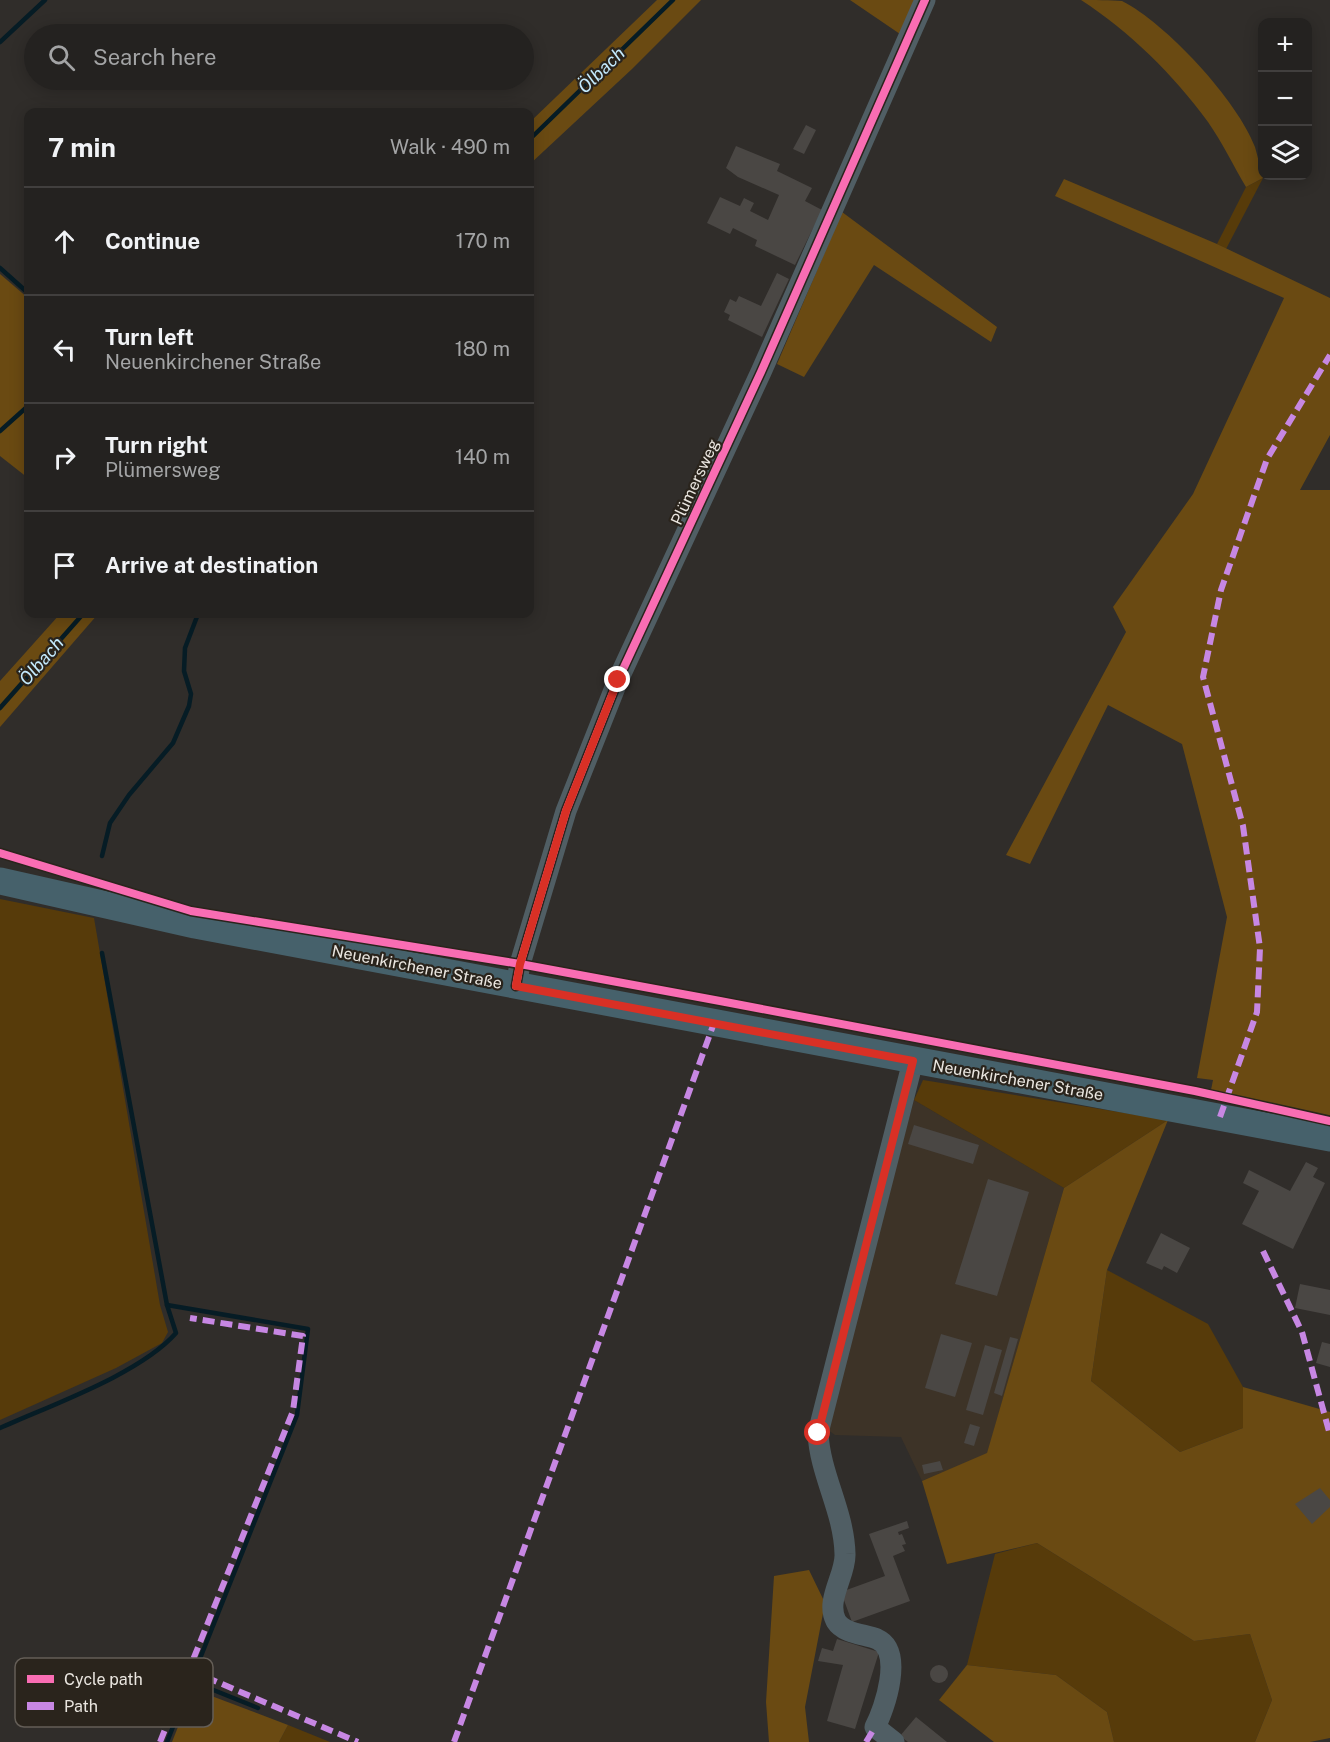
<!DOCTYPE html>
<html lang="en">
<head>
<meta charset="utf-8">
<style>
  :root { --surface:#242220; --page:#302f2d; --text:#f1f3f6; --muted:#a3a4a5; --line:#413f3e }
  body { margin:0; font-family:"Public Sans",sans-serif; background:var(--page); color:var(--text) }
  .controls { position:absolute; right:18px; top:18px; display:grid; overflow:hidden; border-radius:12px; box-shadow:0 3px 15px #0003 }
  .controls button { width:54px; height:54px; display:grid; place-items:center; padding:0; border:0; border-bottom:2px solid var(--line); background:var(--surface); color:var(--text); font:30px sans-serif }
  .stop { position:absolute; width:18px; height:18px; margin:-14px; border:4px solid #d93025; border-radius:50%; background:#fff }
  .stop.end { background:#d93025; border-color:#fff; box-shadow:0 2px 6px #0008 }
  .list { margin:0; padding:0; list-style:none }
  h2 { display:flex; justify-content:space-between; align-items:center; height:78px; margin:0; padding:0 24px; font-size:26px }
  h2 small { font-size:20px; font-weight:400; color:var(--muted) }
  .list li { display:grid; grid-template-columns:39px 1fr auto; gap:18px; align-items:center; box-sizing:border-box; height:108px; padding:0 24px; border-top:2px solid var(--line) }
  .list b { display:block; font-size:22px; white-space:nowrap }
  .list p { margin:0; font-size:20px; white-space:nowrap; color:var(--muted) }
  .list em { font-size:20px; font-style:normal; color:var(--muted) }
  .icon { flex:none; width:33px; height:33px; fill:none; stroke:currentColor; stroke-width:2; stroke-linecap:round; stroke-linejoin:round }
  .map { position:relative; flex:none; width:1330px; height:1742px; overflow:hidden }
  .search { position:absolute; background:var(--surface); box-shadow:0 3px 15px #0003; left:24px; top:24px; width:510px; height:66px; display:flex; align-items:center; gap:15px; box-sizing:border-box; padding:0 21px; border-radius:33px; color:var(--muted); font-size:22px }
  .panel { position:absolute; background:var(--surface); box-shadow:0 3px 15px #0003; left:24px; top:108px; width:510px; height:510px; border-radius:12px }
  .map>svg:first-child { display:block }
  .built { fill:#3d3327 }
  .green { fill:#573b0a }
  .forest { fill:#6a4a12 }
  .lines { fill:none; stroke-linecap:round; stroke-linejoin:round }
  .stream { stroke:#061c25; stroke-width:4.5 }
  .building { fill:#4a4744 }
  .minor { stroke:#505e64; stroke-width:21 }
  .major { stroke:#46616b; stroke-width:27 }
  .quiet { stroke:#c787e3; stroke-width:6; stroke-dasharray:12 6; stroke-linecap:butt }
  .cycleway-casing { stroke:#2a241c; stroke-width:11 }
  .cycleway { stroke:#f96db3; stroke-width:8 }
  .route { stroke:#d93025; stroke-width:8 }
  .labels { text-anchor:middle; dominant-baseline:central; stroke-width:4.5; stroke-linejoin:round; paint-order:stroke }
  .street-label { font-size:16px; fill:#eae6e0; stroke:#2a241c }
  .water-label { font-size:18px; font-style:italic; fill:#c4ebfe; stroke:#2a241c }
  .key { fill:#2a241c; stroke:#645e57; stroke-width:1.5 }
  .key-label { font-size:16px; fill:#eae6e0 }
</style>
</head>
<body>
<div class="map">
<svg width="1330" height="1742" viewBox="0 0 1330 1742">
  <rect width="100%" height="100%" fill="#302d2a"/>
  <polygon class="built" points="914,1100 1064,1188 987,1454 922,1481 901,1437 835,1435 824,1427"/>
  <g class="green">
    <polygon points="1263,178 1226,249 1217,244 1246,187"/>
    <polygon points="0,899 94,918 160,1305 168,1332 162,1343 116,1368 0,1420"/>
    <polygon points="923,1080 1168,1120 1064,1188 914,1100"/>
    <polygon points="1107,1270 1208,1324 1243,1387 1243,1428 1180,1452 1091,1381"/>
    <polygon points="1037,1543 1194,1641 1250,1634 1272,1700 1255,1742 1114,1742 1107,1712 1056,1675 967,1665 995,1554"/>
    <polygon points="288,1725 330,1742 279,1742"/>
  </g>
  <g class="forest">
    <polygon points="657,0 701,0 632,69 530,164 530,122"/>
    <polygon points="850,0 915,0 900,34"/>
    <path d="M1081,0C1093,0 1112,0 1122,1C1166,23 1238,101 1255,147C1258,157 1260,168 1263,178L1246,187C1233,165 1222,142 1208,122C1173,74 1130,32 1081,0Z"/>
    <polygon points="1064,179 1217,244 1330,298 1330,435 1300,490 1330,490 1330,1116 1211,1090 1213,1080 1197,1078 1227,917 1182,744 1108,705 1030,864 1006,855 1126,632 1113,607 1193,494 1284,298 1055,196"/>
    <polygon points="842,212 997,327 991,342 874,265 804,377 777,364"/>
    <polygon points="0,274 28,298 28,478 0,456"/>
    <polygon points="60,614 98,614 0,727 0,681"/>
    <polygon points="1168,1120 1107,1270 1091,1381 1180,1452 1243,1428 1243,1387 1330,1412 1330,1738 1310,1742 1255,1742 1272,1700 1250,1634 1194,1641 1037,1543 947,1564 922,1481 987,1453 1064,1188"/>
    <polygon points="809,1570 825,1603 805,1707 809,1742 769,1742 766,1702 774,1576"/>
    <polygon points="967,1665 1056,1675 1107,1712 1114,1742 994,1742 939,1700"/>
    <polygon points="193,1689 288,1725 279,1742 172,1742"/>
  </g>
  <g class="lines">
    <g class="stream">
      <polyline points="0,42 45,0"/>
      <polyline points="530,139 673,0"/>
      <polyline points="0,268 28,293"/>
      <polyline points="0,431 28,406"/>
      <polyline points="0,708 83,614"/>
      <polyline points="102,856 110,823 129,795 173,743 189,706 191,694 184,671 185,648 198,614"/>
      <polyline points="167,1305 308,1329 297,1415 197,1666"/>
      <path d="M0,1428C51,1405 140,1374 176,1333L167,1305L102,953"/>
      <polyline points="167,1742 191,1681 258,1708"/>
    </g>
  </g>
  <g class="building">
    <polygon points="806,125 816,130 804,154 793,149"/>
    <polygon points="736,146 780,164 777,171 812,188 805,201 822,210 795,265 755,246 757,240 733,228 730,234 707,223 720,197 740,206 744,198 754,203 750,211 768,220 779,195 738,177 726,168"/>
    <polygon points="777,273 789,279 762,337 728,320 730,315 724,312 730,299 736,302 739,296 761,306"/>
    <polygon points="914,1125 979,1145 973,1164 908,1144"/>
    <polygon points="1306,1162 1318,1168 1313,1177 1325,1183 1293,1249 1242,1224 1259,1191 1243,1183 1249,1170 1290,1191"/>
    <polygon points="988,1179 1029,1192 997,1296 955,1284"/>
    <polygon points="1161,1233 1190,1248 1177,1273 1164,1266 1162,1270 1146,1263"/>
    <polygon points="1300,1284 1330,1290 1330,1315 1295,1308"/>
    <polygon points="941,1334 972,1343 955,1397 925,1388"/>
    <polygon points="1010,1337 1018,1339 1002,1396 994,1393"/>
    <polygon points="1322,1342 1330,1344 1330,1367 1316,1363"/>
    <polygon points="985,1345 1002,1350 983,1415 966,1410"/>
    <polygon points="970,1424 980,1427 974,1446 964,1443"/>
    <polygon points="940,1461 943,1470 924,1474 922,1465"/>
    <polygon points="1320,1488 1330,1500 1330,1507 1312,1524 1295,1504"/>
    <polygon points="907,1521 909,1528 898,1532 899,1535 902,1534 906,1544 902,1545 905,1551 893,1556 910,1601 852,1622 841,1592 885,1576 869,1534"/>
    <polygon points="837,1639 879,1652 855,1729 827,1721 843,1665 818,1661 822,1648 833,1651"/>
    <circle cx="939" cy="1674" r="9"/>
    <polygon points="916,1717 947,1742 908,1742 900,1736"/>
  </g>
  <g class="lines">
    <g class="minor">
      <polyline points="516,986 520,964 566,811 618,680 761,372 925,0"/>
      <path d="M894,1742L875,1727C885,1708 904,1651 877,1639C865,1634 844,1634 836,1621C825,1600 846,1575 845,1554C844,1511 820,1475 818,1433L913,1061"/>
    </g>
    <polyline class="major" points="0,881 195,925 1330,1138"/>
    <g class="quiet">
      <polyline points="1220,1117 1257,1012 1260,948 1243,826 1203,677 1221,590 1267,459 1330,355"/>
      <polyline points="1263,1251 1302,1332 1330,1435"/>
      <polyline points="189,1670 358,1742"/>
      <polyline points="160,1742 293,1411 303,1336 190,1318"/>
      <polyline points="454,1742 714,1023"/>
      <polyline points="866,1742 875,1727"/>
    </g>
    <g class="cycleway-casing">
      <g id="cycleway">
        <polyline points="0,853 191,911 520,964 720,1001 1195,1091 1330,1121"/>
        <polyline points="516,986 520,964 566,811 618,680 761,372 925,0"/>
      </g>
    </g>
    <use href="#cycleway" class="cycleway"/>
  </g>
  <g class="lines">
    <polyline class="route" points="618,680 566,811 520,964 516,986 913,1061 818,1433"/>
  </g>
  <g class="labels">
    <g class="street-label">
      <text transform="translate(695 482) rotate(-65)">Plümersweg</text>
      <text transform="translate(417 967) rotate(11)">Neuenkirchener Straße</text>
      <text transform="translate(1018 1080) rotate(10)">Neuenkirchener Straße</text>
    </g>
    <g class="water-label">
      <text transform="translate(601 70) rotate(-44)">Ölbach</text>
      <text transform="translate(41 661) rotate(-49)">Ölbach</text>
    </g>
  </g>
  <rect x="15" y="1658" width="198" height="69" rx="9" class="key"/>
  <rect x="27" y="1675" width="27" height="8" fill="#f96db3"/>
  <rect x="27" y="1702" width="27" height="8" fill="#c787e3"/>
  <g class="key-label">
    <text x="64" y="1685">Cycle path</text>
    <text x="64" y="1712">Path</text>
  </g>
</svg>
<div class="controls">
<button>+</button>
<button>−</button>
<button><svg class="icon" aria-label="layers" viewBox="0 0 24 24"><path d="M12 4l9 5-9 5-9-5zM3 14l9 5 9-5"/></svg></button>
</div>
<div class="stop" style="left:818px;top:1433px"></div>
<div class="stop end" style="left:618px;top:680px"></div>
<div class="search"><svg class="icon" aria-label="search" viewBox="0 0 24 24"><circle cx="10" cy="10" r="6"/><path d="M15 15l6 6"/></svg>Search here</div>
<section class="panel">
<h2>7 min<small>Walk · 490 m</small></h2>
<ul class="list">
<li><svg class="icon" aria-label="ahead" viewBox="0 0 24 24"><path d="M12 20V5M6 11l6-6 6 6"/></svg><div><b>Continue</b></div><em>170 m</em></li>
<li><svg class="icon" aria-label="left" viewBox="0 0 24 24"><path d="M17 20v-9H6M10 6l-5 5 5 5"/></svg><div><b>Turn left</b><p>Neuenkirchener Straße</p></div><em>180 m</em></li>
<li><svg class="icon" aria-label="right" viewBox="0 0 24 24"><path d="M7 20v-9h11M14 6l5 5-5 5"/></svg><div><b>Turn right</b><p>Plümersweg</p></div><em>140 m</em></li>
<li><svg class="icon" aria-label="arrive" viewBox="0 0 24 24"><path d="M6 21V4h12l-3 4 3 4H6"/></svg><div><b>Arrive at destination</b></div></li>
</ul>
</section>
</div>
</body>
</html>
